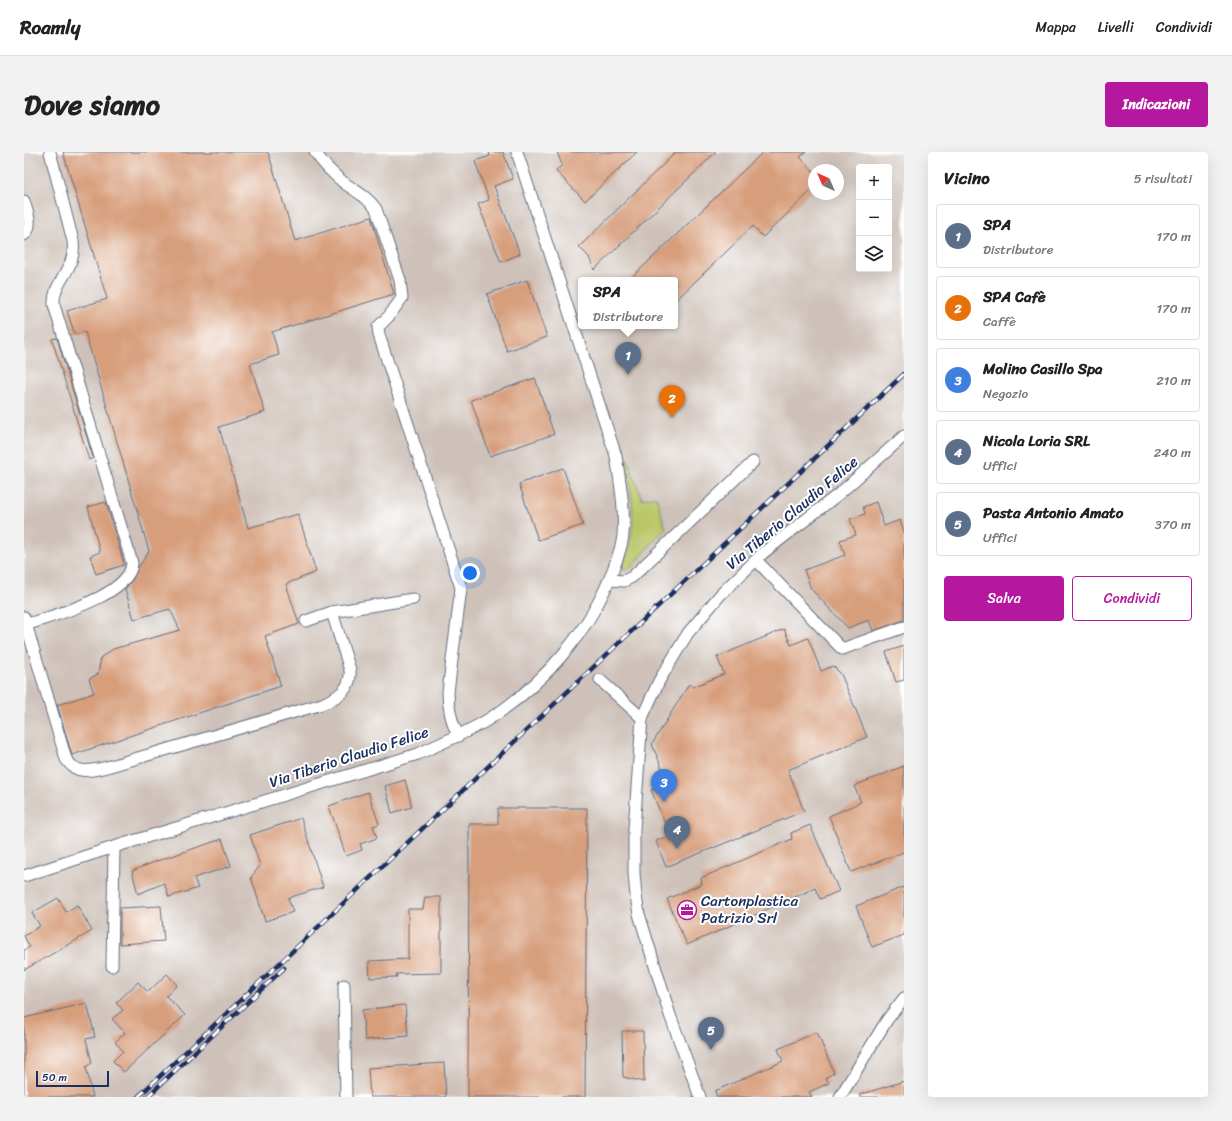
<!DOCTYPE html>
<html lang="it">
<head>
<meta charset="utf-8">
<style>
  :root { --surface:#fff; --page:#f2f2f2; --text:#222; --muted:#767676; --line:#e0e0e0; --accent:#b5179e }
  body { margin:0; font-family:Sriracha,sans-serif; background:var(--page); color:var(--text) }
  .controls { position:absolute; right:12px; top:12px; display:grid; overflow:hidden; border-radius:4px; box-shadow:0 4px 16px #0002 }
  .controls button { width:36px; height:36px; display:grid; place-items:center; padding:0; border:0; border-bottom:1px solid var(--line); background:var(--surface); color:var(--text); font:20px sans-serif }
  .compass { position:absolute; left:784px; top:12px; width:36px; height:36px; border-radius:50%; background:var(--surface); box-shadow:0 4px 16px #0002; rotate:316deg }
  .scale { position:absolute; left:12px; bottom:10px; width:73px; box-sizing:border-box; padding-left:4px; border:2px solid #1b2f5e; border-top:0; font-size:11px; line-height:14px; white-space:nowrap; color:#1b2f5e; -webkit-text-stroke:3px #fff; paint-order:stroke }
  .you { position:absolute; left:446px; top:421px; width:14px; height:14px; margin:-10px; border:3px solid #fff; border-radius:50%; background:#1a73e8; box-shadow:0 0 0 6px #1a73e833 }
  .badge { display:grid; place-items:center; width:26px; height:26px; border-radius:50%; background:var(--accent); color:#fff; font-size:13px; font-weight:700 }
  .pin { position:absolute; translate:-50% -33px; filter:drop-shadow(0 1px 2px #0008) }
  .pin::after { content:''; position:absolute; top:21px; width:14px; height:12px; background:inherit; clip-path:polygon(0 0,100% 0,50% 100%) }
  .popup { position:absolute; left:554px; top:125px; width:100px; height:52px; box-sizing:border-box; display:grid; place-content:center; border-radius:4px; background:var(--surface); filter:drop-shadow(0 1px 3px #0005); font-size:13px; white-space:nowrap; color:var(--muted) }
  .popup b { font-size:15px; color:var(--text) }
  .popup::after { content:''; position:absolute; left:50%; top:100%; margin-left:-8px; border:8px solid transparent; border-top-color:var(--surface) }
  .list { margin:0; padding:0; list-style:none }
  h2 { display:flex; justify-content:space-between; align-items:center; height:52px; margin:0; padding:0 16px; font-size:17px }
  h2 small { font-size:13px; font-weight:400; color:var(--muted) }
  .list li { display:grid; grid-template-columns:26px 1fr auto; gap:12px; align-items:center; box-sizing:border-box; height:64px; margin:0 8px 8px; padding:0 8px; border:1px solid var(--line); border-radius:4px }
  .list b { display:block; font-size:15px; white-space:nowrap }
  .list p { margin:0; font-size:13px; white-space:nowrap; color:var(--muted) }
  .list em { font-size:13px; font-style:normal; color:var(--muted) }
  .actions { display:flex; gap:8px; padding:12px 16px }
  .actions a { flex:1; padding:9px 0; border:1px solid var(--accent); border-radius:4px; text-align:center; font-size:14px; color:var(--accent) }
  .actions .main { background:var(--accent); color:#fff }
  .icon { flex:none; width:22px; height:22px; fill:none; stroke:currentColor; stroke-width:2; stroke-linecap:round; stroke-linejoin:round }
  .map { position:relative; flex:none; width:880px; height:945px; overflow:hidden; border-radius:4px }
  header { display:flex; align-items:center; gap:24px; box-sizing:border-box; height:56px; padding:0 20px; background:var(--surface); border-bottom:1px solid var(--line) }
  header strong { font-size:19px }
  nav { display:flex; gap:22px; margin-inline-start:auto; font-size:14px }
  .intro { display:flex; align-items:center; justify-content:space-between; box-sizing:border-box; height:96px; padding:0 24px }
  h1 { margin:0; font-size:28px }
  .button { padding:10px 18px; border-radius:4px; background:var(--accent); color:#fff; font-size:14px; font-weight:700 }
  main { display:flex; gap:24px; padding:0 24px }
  aside { flex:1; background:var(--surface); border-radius:4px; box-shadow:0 4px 16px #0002 }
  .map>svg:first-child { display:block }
  .industrial { fill:#cec1b9; fill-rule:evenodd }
  .green { fill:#b9c667; stroke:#6a7a62 }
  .building { fill:#d79e7b }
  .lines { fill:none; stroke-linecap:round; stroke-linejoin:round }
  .minor-casing { stroke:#626d7f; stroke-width:13 }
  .minor { stroke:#fff; stroke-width:11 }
  .rail-casing { stroke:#1b2f5e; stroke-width:4.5 }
  .rail { stroke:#fff; stroke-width:3; stroke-dasharray:9; stroke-linecap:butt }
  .labels { text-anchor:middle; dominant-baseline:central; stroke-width:4; stroke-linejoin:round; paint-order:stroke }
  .street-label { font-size:15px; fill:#1b2f5e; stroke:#fff }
  .poi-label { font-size:15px; fill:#1b2f5e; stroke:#fff; text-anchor:start }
</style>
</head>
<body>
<header>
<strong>Roamly</strong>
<nav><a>Mappa</a><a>Livelli</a><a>Condividi</a></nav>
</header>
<div class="intro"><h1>Dove siamo</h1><a class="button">Indicazioni</a></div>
<main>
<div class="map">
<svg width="880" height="945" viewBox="0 0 880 945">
  <rect width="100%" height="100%" fill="#fff"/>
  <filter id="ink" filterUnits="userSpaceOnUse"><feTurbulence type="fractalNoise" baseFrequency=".025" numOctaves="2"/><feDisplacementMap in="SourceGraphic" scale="8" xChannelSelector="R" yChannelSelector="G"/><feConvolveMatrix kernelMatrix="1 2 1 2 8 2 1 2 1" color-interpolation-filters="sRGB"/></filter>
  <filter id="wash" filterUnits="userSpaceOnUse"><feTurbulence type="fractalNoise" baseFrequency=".012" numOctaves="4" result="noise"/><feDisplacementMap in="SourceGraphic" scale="16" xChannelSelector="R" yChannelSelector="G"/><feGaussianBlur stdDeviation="0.9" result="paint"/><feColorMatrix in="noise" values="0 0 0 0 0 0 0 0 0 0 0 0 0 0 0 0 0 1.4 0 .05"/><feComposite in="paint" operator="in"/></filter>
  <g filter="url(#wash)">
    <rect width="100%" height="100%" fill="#e7e0bc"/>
    <path class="industrial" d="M0,0H880V945H0ZM835,15H865V117H835ZM790,18H814V42H790ZM557,128H651V174H557Z"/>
    <path class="green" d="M603,305L618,347L632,344L642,377L633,385L609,414L604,418L597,416C615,380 608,346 602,308Z"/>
    <g id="blocks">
      <g class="building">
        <polygon points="39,0 244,0 271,89 347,65 370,142 248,180 255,203 226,212 241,260 195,275 224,376 274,362 292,420 262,432 275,472 241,484 257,534 48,603 33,553 70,541 65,527 74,522 77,505 89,497 156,478 146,457 110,467 101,437 109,427 114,416 125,399 61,180 51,183 43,159 83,147"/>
        <polygon points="465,0 479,0 489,27 470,34 496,102 477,110 454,52 465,48 451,9 466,4"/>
        <polygon points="533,0 613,0 561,49 532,19 538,13"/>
        <polygon points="652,0 692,0 570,118 565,105 555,95"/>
        <polygon points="739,0 782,0 776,5 790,20 790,36 739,85 729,74 651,149 651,128 605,128"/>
        <polygon points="503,128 523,185 483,199 463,142"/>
        <polygon points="33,186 69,306 65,308 28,187"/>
        <polygon points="511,226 530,282 466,304 447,248"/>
        <polygon points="539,316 559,373 514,388 495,332"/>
        <polygon points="82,350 100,412 100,413 72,422 66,404 76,400 64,355"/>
        <polygon points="852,350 860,374 876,368 880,380 880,468 849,479 845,468 824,476 787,437 780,418 821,403 816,388 832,383 826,367 841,362 839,355"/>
        <polygon points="760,477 767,493 784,486 797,519 809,514 817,522 843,585 764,618 780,659 642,715 632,689 646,683 627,638 644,631 628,592 665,532 669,535 700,522 693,505"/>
        <polygon points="880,494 880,528 872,530 862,500"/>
        <polygon points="880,614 880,700 827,720 805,664 837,650 830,634"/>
        <polygon points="381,628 388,655 368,661 361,634"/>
        <polygon points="344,640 355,672 349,674 353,686 336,692 338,698 322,704 305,654"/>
        <polygon points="474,656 563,656 561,945 444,945 445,672 474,672"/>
        <polygon points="277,666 299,735 264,746 269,760 241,769 227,725 236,714 226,683"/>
        <polygon points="786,673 815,739 796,747 791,736 663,793 643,747 678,732 677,726 768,687 767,681"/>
        <polygon points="198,687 207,714 170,726 174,736 145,745 140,731 114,742 108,719 133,709"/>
        <polygon points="880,735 880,783 848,795 832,754"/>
        <polygon points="401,745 417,745 417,821 372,822 373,825 346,826 345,809 384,807 384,757 399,757"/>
        <polygon points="34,746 42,760 53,753 68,779 0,818 0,798 6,795 0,784 16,774 8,761"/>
        <polygon points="137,754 140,789 96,792 96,756"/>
        <polygon points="143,822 153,833 142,844 161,863 100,920 89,909 99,899 91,890 101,881 88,867 99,858 92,851 114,830 124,840"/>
        <polygon points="63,851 71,885 62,887 68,911 62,915 69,945 0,945 0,866"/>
        <polygon points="381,853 384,884 341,888 338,858"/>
        <polygon points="598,879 619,879 620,930 599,925"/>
        <polygon points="793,880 810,921 801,926 805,931 785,940 788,945 693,945 691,939 759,909 754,897"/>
        <polygon points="420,911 422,945 346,945 344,916"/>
        <polygon points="880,929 880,945 836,945 835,943"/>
      </g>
    </g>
  </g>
  <g filter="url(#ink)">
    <use href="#blocks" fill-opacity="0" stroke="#626d7f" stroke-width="1"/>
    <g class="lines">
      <g class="minor-casing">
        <g id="minor">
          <path d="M291,0C299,12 308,21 319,30C331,39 343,44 352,57L376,128L378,146L365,164L354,175L355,183L437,436L424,540C424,556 427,569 434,584"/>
          <path d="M0,49C3,60 10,74 0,83"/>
          <polyline points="732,408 818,497 880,475"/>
          <polyline points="585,428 600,429 608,425 729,310"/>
          <path d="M0,465L42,607C52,623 67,619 83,615L298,552C314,545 328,537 326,518L308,460"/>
          <polyline points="282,469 308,460 389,447"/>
          <path d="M2,473C29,463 106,444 108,411L30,153C28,129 53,119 49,89L26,0"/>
          <polyline points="576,528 618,566 610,677 610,721 612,744 615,762 646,863 676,945"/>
          <polyline points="618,566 635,529 664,481 697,442 739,401 816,341 880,284"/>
          <path d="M0,724L90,695L394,602C417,591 443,581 465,567C519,533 567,478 589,418C593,407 598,395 599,383C601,356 596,330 592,304L493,0"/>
          <polyline points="88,814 90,695"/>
          <polyline points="320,833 322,945"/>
          <polyline points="816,945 863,868 880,846"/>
        </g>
      </g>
      <use href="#minor" class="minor"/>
      <g class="rail-casing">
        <g id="rail">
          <polyline points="114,945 880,222"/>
          <polyline points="123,945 260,816"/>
        </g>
      </g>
      <use href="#rail" class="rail"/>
    </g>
  </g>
  <defs>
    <g id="office-ring" transform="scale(1)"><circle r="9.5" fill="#fff" stroke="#b5179e" stroke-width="1.5"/><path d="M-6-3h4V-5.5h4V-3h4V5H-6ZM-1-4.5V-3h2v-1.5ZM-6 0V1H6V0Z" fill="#b5179e"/></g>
  </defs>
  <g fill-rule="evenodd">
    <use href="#office-ring" x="663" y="758"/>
  </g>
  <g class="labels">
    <g class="street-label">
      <text transform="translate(768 361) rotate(-40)">Via Tiberio Claudio Felice</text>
      <text transform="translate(325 605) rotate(-18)">Via Tiberio Claudio Felice</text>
    </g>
    <g class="poi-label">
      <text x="677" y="749">Cartonplastica<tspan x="677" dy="17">Patrizio Srl</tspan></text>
    </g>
  </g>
</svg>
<div class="controls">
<button>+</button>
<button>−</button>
<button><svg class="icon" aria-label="layers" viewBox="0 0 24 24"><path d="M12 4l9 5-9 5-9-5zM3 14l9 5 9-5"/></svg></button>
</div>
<svg class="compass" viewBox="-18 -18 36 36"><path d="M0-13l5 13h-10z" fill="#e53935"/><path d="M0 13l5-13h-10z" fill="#767676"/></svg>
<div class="scale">50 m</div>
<div class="you"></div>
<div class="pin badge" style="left:604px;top:223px;background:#5c6f8a">1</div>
<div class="popup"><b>SPA</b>Distributore</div>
<div class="pin badge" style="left:648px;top:266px;background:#e8710a">2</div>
<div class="pin badge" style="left:640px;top:650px;background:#3f7fe0">3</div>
<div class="pin badge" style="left:653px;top:697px;background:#5c6f8a">4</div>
<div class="pin badge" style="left:687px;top:898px;background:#5c6f8a">5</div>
</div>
<aside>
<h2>Vicino<small>5 risultati</small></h2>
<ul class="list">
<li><span class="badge" style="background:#5c6f8a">1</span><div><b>SPA</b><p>Distributore</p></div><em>170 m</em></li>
<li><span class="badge" style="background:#e8710a">2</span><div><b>SPA Cafè</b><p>Caffè</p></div><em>170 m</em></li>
<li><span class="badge" style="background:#3f7fe0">3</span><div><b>Molino Casillo Spa</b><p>Negozio</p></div><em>210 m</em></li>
<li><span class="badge" style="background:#5c6f8a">4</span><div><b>Nicola Loria SRL</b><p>Uffici</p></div><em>240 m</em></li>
<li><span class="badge" style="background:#5c6f8a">5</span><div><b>Pasta Antonio Amato</b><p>Uffici</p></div><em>370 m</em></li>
</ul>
<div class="actions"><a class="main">Salva</a><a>Condividi</a></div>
</aside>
</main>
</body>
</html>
